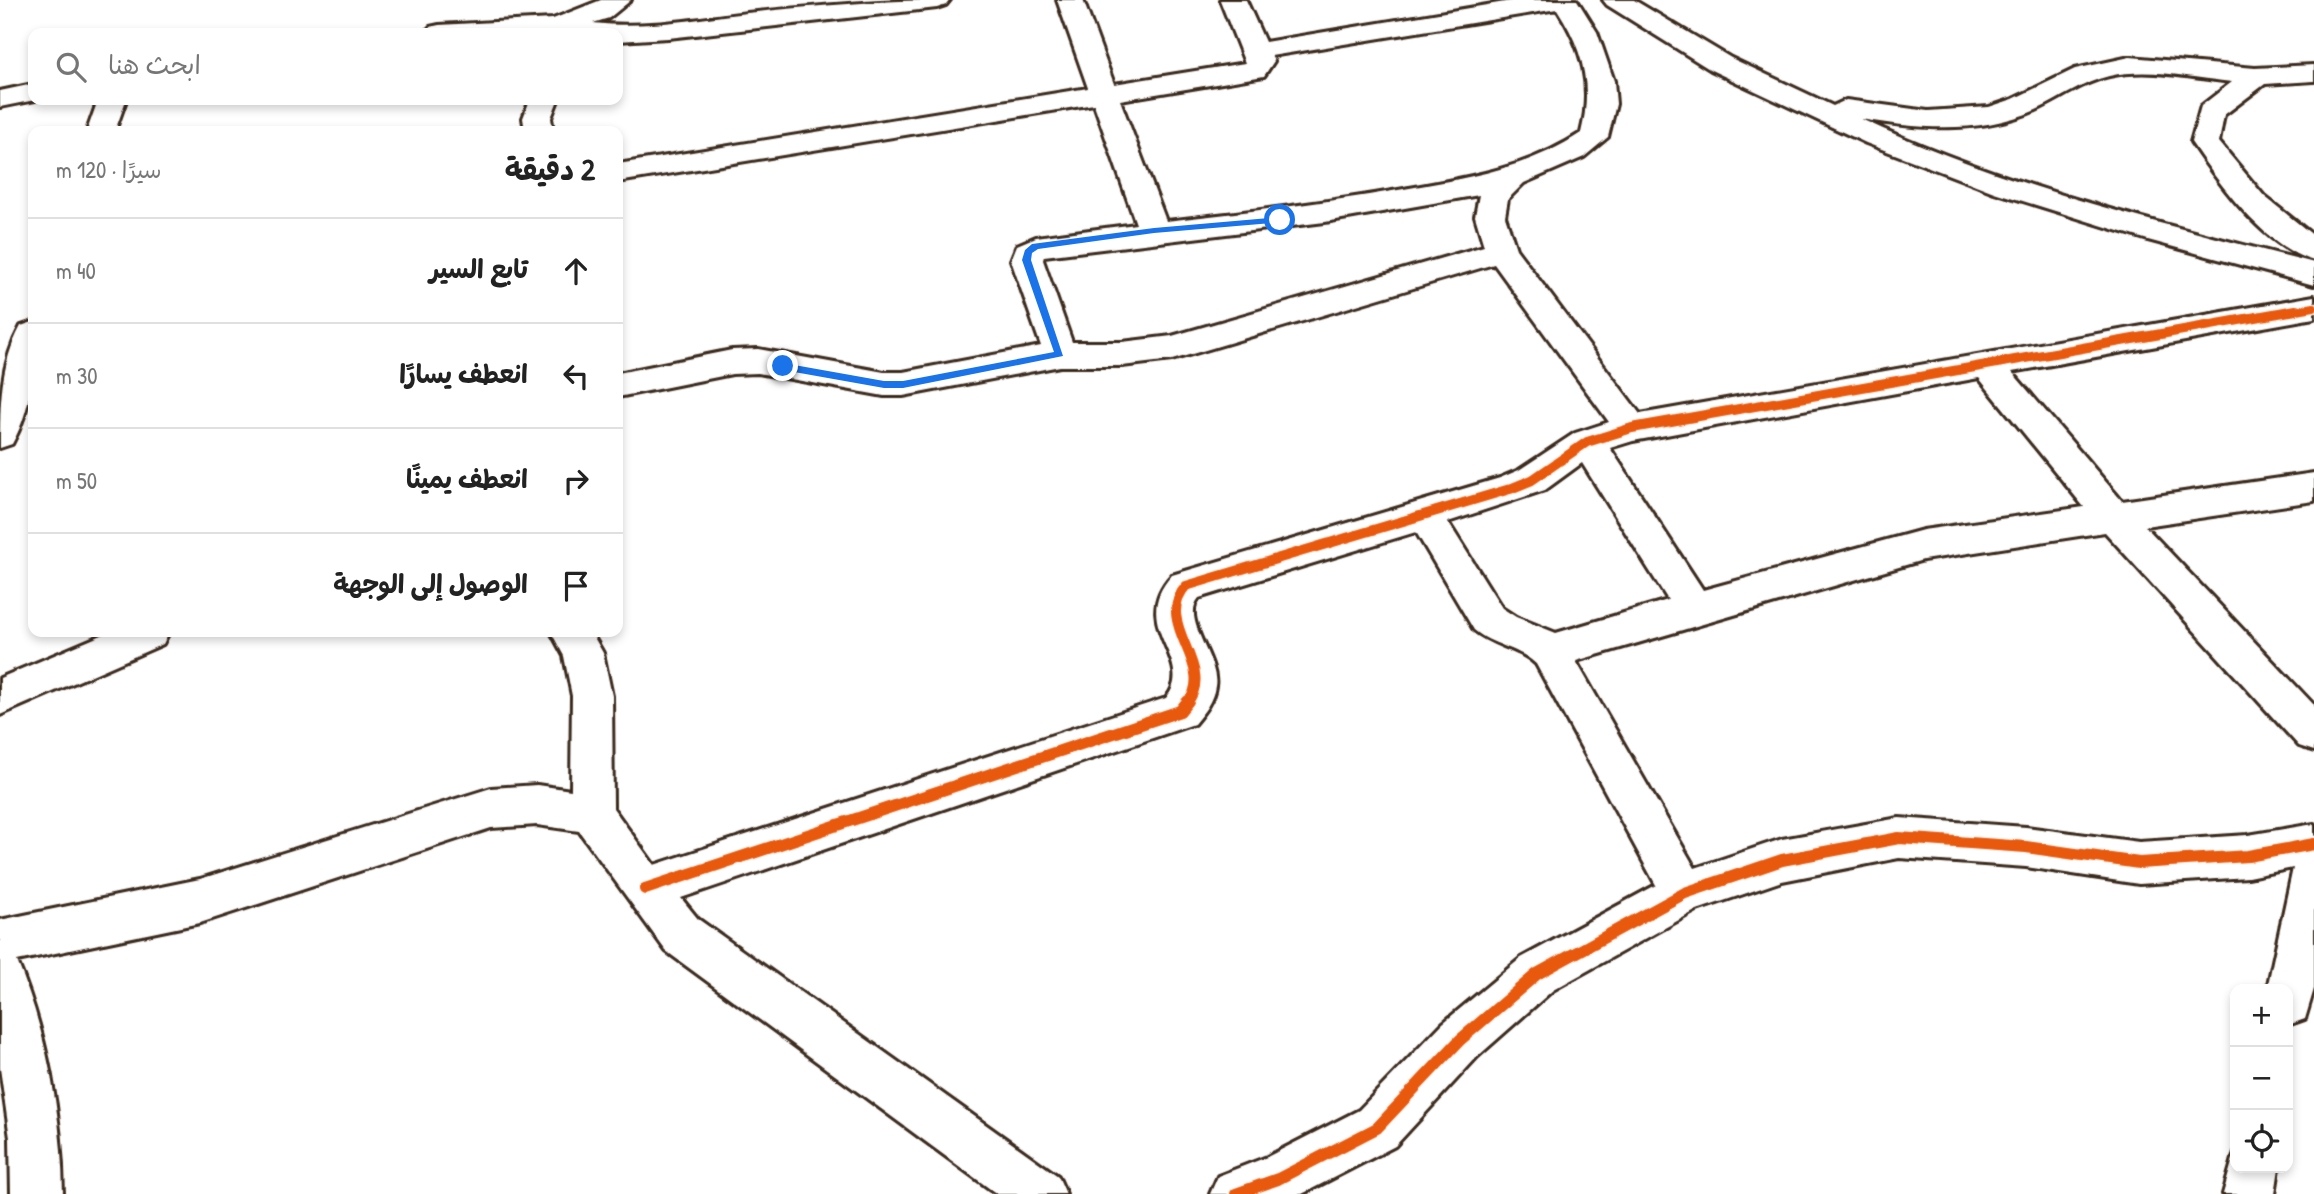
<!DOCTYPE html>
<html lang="ar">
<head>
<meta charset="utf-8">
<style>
  :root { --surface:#fff; --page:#f2f2f2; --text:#222; --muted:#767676; --line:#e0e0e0 }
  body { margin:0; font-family:"Patrick Hand","Playpen Sans Arabic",sans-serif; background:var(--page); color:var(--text); direction:rtl }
  .controls { position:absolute; right:21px; bottom:21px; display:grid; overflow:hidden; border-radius:14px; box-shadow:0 4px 10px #0003 }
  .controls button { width:63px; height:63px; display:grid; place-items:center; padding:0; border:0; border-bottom:2px solid var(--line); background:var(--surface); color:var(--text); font:35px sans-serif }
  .stop { position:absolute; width:21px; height:21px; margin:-16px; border:5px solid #1a73e8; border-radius:50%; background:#fff }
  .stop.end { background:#1a73e8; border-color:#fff; box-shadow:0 2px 7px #0008 }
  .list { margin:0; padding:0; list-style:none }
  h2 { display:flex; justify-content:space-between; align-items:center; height:91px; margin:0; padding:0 28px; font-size:30px }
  h2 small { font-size:23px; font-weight:400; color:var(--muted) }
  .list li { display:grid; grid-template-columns:46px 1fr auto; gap:21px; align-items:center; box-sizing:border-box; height:105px; padding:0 28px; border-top:2px solid var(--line) }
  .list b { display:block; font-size:26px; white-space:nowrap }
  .list em { font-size:23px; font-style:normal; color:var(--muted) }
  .icon { flex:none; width:38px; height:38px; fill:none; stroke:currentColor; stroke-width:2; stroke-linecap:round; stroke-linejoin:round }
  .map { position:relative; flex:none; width:2314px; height:1194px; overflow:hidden; direction:ltr }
  .search { position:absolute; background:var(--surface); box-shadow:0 4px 10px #0003; left:28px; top:28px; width:595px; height:77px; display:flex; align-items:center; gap:18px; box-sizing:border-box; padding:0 24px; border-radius:14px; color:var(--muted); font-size:26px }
  .panel { position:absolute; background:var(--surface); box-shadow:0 4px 10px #0003; left:28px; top:126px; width:595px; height:511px; border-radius:14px; direction:rtl }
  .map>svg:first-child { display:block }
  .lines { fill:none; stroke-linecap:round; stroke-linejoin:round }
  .minor-casing { stroke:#3b2a1e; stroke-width:6 }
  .minor { fill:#fff; fill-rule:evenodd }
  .cycleway-far2-casing { stroke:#fff; stroke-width:11 }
  .cycleway-far1-casing { stroke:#fff; stroke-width:14 }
  .cycleway-casing { stroke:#fff; stroke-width:17 }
  .cycleway-far2 { stroke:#e8590c; stroke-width:8 }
  .cycleway-far1 { stroke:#e8590c; stroke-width:10 }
  .cycleway { stroke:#e8590c; stroke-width:12 }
  .route { fill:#1a73e8 }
</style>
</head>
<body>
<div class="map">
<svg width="2314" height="1194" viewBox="0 0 2314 1194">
  <rect width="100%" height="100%" fill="#fff"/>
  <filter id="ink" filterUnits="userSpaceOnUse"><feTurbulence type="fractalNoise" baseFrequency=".0143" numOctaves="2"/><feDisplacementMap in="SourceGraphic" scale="14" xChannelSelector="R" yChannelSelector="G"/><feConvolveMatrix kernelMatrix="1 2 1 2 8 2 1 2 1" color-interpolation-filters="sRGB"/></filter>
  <g filter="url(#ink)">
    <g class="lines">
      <g class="minor-casing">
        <g id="minor">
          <path d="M601,0H631L609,18L593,23C644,29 697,19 747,13C815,6 881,0 950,0L946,5L937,8L668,38L618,41V33H426L430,27L439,25L553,19Z"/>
          <path d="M1057,0H1083L1114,84L1245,63L1220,0H1246L1265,42L1517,0H1577L1597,32L1614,81L1616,104L1608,137L1584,157L1524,183L1508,199L1505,216L1516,249L1640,414L2314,296V318L2012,372L2122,501L2314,473V501L2145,526L2314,705V751L2299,746L2105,532L1923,560L1576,661L1695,868L1782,839L1899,818L2026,827L2139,842L2248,835L2314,824V989L2305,1019L2288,1025V989H2267L2293,868L2248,877L2139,884L2026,867L1899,858L1782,881L1697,910L1553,990L1477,1057L1395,1146L1302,1194H1210L1218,1176L1267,1157L1359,1110L1443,1023L1521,958L1656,885L1536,664C1518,647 1493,646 1474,630L1416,532L1199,598C1180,619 1220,660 1215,686C1213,701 1204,712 1194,724L681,898L698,919L1058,1176L1066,1194H997L666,951L579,831L537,825L491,828L200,923L17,961C47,1033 62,1116 63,1194H11L10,1138L0,1068V920L200,879L491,788L537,785L571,790L572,696L564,656L551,632H591L603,653L612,696L613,808L654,865L1166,698C1198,661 1126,625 1172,575L1500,478L1519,470L1575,433L1609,422L1494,264L1172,360L1122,366H1060L903,396H884L758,373L732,374L618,397V373L732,350L758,349L884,372H903L1041,346L1011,260L1017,245L1036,237L1136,224L1094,104L618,182V164L1088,88ZM1557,9C1583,49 1593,86 1581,133C1526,169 1467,178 1404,189C1325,203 1245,212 1166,221L1120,100L1264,76L1274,61L1271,56ZM1479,195L1475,216L1484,246L1172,336L1122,342H1072L1043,260L1044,256L1325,222ZM1979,378L2084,507L1923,530L1703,590L1610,448L1633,441ZM1582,463L1668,600L1556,633L1516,617L1502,608L1448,522L1545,490Z"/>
          <path d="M1603,0H1634L1731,58L1833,106L1846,100L1928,111L1989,107L2013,99L2075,69L2130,57L2255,68L2314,65V81L2265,84L2224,115L2219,142L2264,196L2314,236V261C2265,248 2218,182 2191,142L2201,106L2232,82C2193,78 2149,67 2109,76C2083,82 2060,99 2036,110C1981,134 1919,129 1861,119C2004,186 2162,224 2314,263V285L2148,240L1994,192L1866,143L1711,70L1607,5Z"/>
          <polygon points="33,84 35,100 0,107 0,91"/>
          <polygon points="98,100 126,100 115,131 87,131"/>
          <polygon points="530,100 558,100 551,118 553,131 525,131 523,118"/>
          <path d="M33,322C35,364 33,406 12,444L0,448C0,405 0,364 21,326Z"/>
          <polygon points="109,632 169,632 163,644 0,715 0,678"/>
          <polygon points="2235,1152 2235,1168 2279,1168 2275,1194 2223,1194"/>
        </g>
      </g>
      <use href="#minor" class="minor"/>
      <g class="cycleway-far2-casing">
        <polyline id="cycleway-far2" points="2286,312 2314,307"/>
      </g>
      <g class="cycleway-far1-casing">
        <path id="cycleway-far1" d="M1187,703C1218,666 1152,624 1186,586L1510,489L1532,480L1587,442L1632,428L2296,310"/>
      </g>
      <g class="cycleway-casing">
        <g id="cycleway">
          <polyline points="645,889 1180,711 1188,701"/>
          <polyline points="1236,1194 1278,1179 1377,1128 1460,1040 1537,974 1685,893 1782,860 1899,838 2026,847 2139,863 2248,856 2314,844"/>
        </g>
      </g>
      <use href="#cycleway-far2" class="cycleway-far2"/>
      <use href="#cycleway-far1" class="cycleway-far1"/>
      <use href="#cycleway" class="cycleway"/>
    </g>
  </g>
  <polygon class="route" points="1280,217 1283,222 1154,233 1038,249 1032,253 1031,260 1063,356 903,388 884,388 783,370 778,366 783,363 884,381 903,381 1054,352 1022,260 1025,250 1032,244 1154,228"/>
</svg>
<div class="controls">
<button>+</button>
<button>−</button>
<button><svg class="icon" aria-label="locate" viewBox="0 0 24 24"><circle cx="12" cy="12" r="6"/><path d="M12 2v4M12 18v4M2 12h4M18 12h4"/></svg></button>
</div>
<div class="stop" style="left:1280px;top:220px"></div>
<div class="stop end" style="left:783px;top:366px"></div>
<div class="search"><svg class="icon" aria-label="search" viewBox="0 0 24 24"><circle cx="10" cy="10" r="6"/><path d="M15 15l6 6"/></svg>ابحث هنا</div>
<section class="panel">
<h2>2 دقيقة<small>سيرًا · 120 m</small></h2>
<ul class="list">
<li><svg class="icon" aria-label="ahead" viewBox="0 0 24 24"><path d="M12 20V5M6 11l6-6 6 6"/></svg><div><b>تابع السير</b></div><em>40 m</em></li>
<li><svg class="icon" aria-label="left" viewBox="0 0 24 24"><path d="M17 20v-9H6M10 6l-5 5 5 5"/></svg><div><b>انعطف يسارًا</b></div><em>30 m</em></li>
<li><svg class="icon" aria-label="right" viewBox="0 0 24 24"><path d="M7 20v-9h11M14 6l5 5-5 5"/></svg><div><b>انعطف يمينًا</b></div><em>50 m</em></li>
<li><svg class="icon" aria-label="arrive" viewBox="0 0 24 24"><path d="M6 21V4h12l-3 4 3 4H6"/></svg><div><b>الوصول إلى الوجهة</b></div></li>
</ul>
</section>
</div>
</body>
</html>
